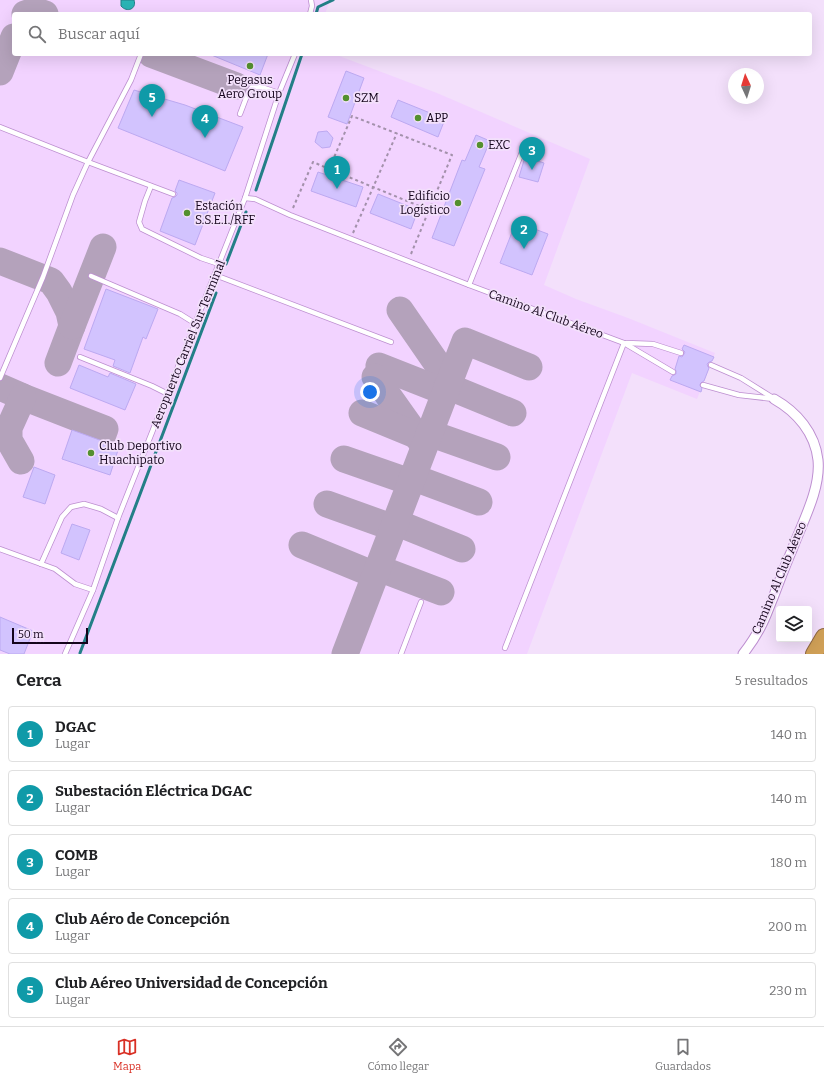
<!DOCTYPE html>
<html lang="es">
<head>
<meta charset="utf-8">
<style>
  :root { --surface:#fff; --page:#f2f2f2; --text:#202124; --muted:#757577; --line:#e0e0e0; --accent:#d93025 }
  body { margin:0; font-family:Bitter,serif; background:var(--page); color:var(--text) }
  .controls { position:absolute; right:12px; bottom:12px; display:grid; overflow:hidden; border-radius:4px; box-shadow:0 4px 16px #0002 }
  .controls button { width:36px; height:36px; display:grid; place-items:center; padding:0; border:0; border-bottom:1px solid var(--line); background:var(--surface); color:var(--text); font:20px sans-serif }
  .compass { position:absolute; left:728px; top:68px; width:36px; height:36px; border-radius:50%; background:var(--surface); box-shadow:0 4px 16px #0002; rotate:356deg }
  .scale { position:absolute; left:12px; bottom:10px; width:76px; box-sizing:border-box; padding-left:4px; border:2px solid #14041b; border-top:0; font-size:11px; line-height:14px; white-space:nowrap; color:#14041b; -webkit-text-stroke:3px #f3e0fb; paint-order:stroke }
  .you { position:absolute; left:370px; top:392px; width:14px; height:14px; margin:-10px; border:3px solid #fff; border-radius:50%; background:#1a73e8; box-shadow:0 0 0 6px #1a73e833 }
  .badge { display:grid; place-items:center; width:26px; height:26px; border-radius:50%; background:var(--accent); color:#fff; font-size:13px; font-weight:700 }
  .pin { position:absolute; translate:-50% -33px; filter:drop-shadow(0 1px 2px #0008) }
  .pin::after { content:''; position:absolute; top:21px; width:14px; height:12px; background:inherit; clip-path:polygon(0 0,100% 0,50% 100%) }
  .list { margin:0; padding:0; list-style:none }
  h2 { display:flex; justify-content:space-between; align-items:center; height:52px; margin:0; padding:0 16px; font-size:17px }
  h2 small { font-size:13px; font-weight:400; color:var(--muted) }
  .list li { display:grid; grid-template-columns:26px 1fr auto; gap:12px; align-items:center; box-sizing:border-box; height:56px; margin:0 8px 8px; padding:0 8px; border:1px solid var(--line); border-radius:4px }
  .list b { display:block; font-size:15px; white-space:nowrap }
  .list p { margin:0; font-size:13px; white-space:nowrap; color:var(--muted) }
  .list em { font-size:13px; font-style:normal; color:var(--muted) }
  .icon { flex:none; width:22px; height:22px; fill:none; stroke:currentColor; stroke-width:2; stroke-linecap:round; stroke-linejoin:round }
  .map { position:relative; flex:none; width:824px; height:654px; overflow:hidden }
  .search { position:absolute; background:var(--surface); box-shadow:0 4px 16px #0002; left:12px; right:12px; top:12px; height:44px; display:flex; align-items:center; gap:10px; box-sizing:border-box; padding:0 14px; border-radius:4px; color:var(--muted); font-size:15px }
  .sheet { height:372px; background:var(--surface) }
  nav { display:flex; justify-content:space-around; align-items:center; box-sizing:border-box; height:56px; border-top:1px solid var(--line); background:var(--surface); font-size:11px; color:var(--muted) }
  nav a { display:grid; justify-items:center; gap:2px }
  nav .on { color:var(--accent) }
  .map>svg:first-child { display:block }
  .built { fill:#f2d3ff }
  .water { fill:#2ab4b5; stroke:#237f87 }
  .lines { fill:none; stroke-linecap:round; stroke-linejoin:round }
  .stream { stroke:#237f87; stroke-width:3 }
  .taxiway { stroke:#b4a2bb; stroke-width:27 }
  .building { fill:#d2c3fe; stroke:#bca9f1 }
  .lane-casing { stroke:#bd8fd0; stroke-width:6 }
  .street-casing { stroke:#bd8fd0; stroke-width:11 }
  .highway-casing { stroke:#8e6942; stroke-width:18 }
  .path { stroke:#a391ab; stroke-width:2; stroke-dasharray:3 3; stroke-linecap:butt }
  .lane { stroke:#fff; stroke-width:4.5 }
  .street { stroke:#fff; stroke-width:9 }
  .highway { stroke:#d0a057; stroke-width:16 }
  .poi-dot { fill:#53902f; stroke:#f3e0fb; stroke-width:1.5 }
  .labels { text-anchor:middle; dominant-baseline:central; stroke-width:3.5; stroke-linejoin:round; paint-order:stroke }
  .poi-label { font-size:12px; fill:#14041b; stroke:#f3e0fb; text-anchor:start }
  .street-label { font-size:12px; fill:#14041b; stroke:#f3e0fb }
</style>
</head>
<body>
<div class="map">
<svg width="824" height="654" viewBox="0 0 824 654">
  <rect width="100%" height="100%" fill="#f3e0fb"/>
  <polygon class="built" points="0,0 330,0 325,14 14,14 14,54 334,54 437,93 590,159 544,285 576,299 628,318 715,353 697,399 632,373 527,654 0,654"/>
  <path class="water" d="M121,0H134C137,9 127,13 121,6Z"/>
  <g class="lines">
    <g class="stream">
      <polyline points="316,14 318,7 333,0"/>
      <polyline points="256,190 302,54"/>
      <polyline points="226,264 246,212"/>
      <polyline points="80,653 216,293"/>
    </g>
    <g class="taxiway">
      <path d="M25,14C32,11 38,11 45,14"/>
      <polyline points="151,54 236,86"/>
      <polyline points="0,72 14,37"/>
      <polyline points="0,261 51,281 59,292 69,312 72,326 58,363"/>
      <polyline points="400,310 449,381"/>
      <polyline points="72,326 103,247"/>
      <polyline points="379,366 445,392"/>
      <polyline points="375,377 424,446"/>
      <polyline points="447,386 513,413"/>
      <polyline points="0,387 23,397 105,429 101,440"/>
      <polyline points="362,413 418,436"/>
      <polyline points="429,433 497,457"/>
      <polyline points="344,459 410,482"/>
      <polyline points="21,461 9,440 9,428 23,397"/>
      <polyline points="412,477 479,502"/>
      <polyline points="327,504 394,528"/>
      <polyline points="395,522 462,549"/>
      <polyline points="302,545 375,575"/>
      <polyline points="378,568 441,592"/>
      <polyline points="345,654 465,341 529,367"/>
    </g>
  </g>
  <g class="building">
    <polygon points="209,54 268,54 260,75"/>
    <polygon points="346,71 364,78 347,124 328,117"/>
    <polygon points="134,90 185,105 243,127 225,171 118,128"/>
    <polygon points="398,100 445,119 438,137 391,117"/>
    <polygon points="327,131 333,138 330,147 322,148 315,142 318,132"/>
    <polygon points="476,135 490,141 479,167 485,169 454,246 432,238 462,160 465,161"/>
    <polygon points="525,157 544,163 538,182 519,177"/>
    <polygon points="318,172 363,187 356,207 311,191"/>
    <polygon points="179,180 215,193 195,245 160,231 172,198 175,197 177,195 177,193 175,191"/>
    <polygon points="378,194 418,210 411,229 370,213"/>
    <polygon points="516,222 548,234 532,275 500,263"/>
    <polygon points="106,289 158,309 146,339 143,337 130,373 113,366 115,360 84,349"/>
    <polygon points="684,345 714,357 712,361 709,362 707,364 708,367 709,368 704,381 702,382 700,384 700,386 702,388 701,392 670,380 672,376 676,374 676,371 675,369 679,356 682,357 684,354 685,352 682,349"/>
    <polygon points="79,365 108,377 110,373 136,384 125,410 70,388"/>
    <polygon points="72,430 119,447 110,475 62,459"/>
    <polygon points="34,467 55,475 45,504 23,497"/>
    <polygon points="72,524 90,530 79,560 61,553"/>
    <polygon points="0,617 33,631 24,654 10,654 0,650"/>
  </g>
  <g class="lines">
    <g class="lane-casing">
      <g id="lane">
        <polyline points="310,14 312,6 311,0"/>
        <polyline points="240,114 248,93 252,87 261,87 279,93"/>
        <polyline points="0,127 88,162 173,194"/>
        <polyline points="151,186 145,201 139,222 142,229 201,258 219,264"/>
        <polyline points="245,198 255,199 290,215 469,285 522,152"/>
        <polyline points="215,275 391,342"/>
        <polyline points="91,276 180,314 196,324"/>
        <polyline points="469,285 624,343 673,372"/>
        <polyline points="626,343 653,344 681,353"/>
        <polyline points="80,357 152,386 168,394"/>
        <polyline points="711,365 741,378 773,398"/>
        <polyline points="0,378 43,277 73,195 88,162 131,80 141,54"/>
        <polyline points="703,385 739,395 774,399"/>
        <polyline points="0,549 55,569 75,584 93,590"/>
        <polyline points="41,564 62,517 71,507 84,504 101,509 118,518"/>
        <polyline points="505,648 624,343"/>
        <polyline points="65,654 93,590 118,518 245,198 279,93 295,54"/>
        <polyline points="401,654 421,602"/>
      </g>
    </g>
    <g class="street-casing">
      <path id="street" d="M743,654C750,645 756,636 761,626C766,617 769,607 773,598C779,582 785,566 792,550C802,523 821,489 818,460C815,433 797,412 774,399"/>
    </g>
    <g class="highway-casing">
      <polyline id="highway" points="814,654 824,637"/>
    </g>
    <g class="path">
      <polyline points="293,208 313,162 329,169 429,210 452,155 352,116 329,169"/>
      <polyline points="353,233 397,133"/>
      <polyline points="411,254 429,210"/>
    </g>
    <use href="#lane" class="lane"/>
    <use href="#street" class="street"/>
    <use href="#highway" class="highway"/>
  </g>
  <g class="poi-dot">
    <circle cx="250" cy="66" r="4"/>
    <circle cx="346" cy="98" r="4"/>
    <circle cx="418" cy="118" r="4"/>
    <circle cx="480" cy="145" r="4"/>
    <circle cx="458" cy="203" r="4"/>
    <circle cx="187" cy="213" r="4"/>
    <circle cx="91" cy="453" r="4"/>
  </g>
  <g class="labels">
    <g class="poi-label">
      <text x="250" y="80" text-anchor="middle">Pegasus<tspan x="250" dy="14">Aero Group</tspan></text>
      <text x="354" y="98">SZM</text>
      <text x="426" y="118">APP</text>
      <text x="488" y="145">EXC</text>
      <text x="450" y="196" text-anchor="end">Edificio<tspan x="450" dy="14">Logístico</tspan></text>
      <text x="195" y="206">Estación<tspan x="195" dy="14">S.S.E.I./RFF</tspan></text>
      <text x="99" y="446">Club Deportivo<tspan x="99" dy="14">Huachipato</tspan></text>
    </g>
    <g class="street-label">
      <text transform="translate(546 314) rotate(20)">Camino Al Club Aéreo</text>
      <text transform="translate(188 344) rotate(-68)">Aeropuerto Carriel Sur Terminal</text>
      <text transform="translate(779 578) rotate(-67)">Camino Al Club Aéreo</text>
    </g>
  </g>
</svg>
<div class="controls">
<button><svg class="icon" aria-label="layers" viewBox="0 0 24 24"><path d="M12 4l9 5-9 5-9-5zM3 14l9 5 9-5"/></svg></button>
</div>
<svg class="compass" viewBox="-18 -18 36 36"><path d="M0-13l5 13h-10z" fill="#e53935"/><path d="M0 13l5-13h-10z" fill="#757577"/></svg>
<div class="scale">50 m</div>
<div class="you"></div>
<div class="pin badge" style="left:337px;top:189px;background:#0f9aa8">1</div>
<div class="pin badge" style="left:524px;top:249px;background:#0f9aa8">2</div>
<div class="pin badge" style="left:532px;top:170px;background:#0f9aa8">3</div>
<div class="pin badge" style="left:205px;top:138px;background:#0f9aa8">4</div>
<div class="pin badge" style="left:152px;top:117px;background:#0f9aa8">5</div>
<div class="search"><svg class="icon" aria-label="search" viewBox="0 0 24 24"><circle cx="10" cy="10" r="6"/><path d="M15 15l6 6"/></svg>Buscar aquí</div>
</div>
<section class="sheet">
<h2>Cerca<small>5 resultados</small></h2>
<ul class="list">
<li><span class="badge" style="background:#0f9aa8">1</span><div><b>DGAC</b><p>Lugar</p></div><em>140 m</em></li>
<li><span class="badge" style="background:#0f9aa8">2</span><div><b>Subestación Eléctrica DGAC</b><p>Lugar</p></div><em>140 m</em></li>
<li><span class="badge" style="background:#0f9aa8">3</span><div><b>COMB</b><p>Lugar</p></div><em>180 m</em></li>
<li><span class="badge" style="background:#0f9aa8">4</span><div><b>Club Aéro de Concepción</b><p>Lugar</p></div><em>200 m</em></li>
<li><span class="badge" style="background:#0f9aa8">5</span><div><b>Club Aéreo Universidad de Concepción</b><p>Lugar</p></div><em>230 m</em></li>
</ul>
</section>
<nav>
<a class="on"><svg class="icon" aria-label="map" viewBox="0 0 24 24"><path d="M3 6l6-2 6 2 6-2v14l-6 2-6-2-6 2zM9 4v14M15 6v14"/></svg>Mapa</a>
<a><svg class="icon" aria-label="directions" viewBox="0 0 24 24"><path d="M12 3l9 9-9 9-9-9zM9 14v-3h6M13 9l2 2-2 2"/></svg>Cómo llegar</a>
<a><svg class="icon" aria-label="saved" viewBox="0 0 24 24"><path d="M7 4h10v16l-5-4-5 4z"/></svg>Guardados</a>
</nav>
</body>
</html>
